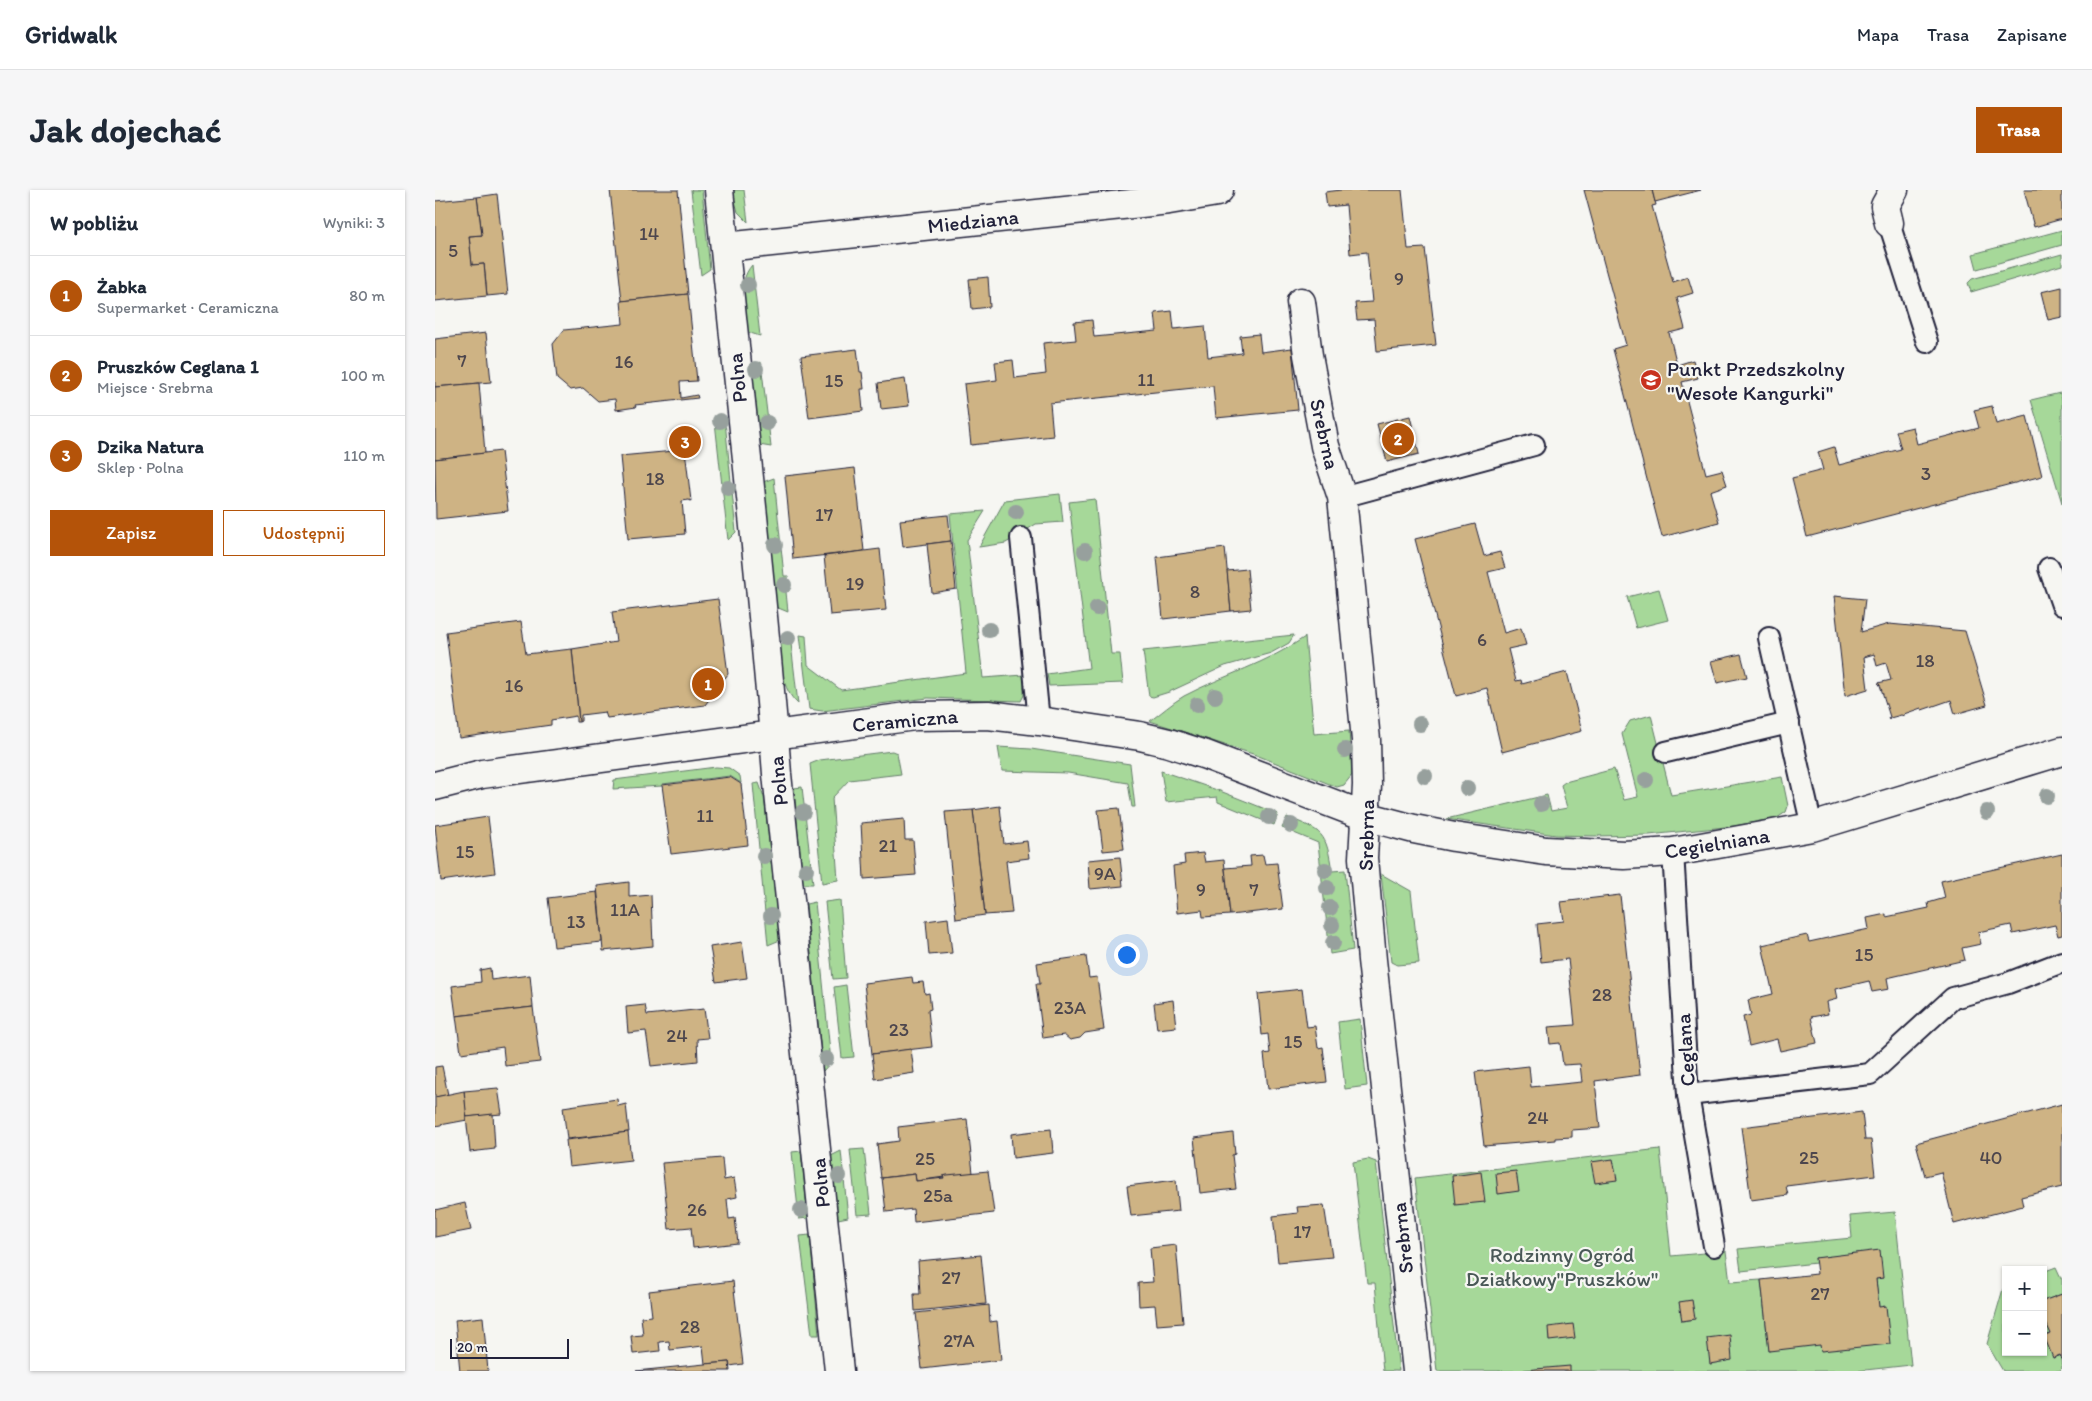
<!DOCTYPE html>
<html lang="pl">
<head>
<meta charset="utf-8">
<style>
  :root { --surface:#fff; --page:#f6f6f7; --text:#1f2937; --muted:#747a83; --line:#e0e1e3; --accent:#b45309 }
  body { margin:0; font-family:Itim,sans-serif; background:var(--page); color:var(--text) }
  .controls { position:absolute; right:15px; bottom:15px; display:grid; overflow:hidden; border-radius:0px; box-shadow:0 1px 4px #0004 }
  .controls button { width:45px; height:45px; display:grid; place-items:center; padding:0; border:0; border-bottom:1px solid var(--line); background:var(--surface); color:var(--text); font:25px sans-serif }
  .scale { position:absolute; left:15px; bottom:12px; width:119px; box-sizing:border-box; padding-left:5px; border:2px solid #22223b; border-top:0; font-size:14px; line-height:18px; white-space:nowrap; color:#22223b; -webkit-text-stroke:4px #f6f6f2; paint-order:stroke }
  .you { position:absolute; left:691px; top:764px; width:18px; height:18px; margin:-12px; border:4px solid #fff; border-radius:50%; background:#1a73e8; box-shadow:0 0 0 8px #1a73e833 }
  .badge { display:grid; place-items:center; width:32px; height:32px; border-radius:50%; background:var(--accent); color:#fff; font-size:16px; font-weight:700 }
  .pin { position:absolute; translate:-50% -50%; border:2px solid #fff; box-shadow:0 1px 5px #0006 }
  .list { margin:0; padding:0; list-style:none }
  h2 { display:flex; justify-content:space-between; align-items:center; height:65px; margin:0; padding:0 20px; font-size:21px }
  h2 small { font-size:16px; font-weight:400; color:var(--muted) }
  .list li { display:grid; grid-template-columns:32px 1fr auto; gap:15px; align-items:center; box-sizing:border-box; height:80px; padding:0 20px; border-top:1px solid var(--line) }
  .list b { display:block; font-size:19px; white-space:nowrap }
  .list p { margin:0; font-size:16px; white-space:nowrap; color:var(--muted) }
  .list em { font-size:16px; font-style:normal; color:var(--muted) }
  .actions { display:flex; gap:10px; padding:15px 20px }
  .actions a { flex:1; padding:11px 0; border:1px solid var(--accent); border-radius:0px; text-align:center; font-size:18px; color:var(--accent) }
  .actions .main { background:var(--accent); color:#fff }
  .map { position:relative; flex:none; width:1627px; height:1181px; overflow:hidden; border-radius:0px }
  header { display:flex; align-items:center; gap:30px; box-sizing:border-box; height:70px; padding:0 25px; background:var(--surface); border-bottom:1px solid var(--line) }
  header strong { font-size:24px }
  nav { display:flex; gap:28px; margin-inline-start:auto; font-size:18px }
  .intro { display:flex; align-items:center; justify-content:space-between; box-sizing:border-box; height:120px; padding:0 30px }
  h1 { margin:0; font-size:35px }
  .button { padding:12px 22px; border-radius:0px; background:var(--accent); color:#fff; font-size:18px; font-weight:700 }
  main { display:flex; gap:30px; padding:0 30px }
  aside { flex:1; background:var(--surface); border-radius:0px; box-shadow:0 1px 4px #0004 }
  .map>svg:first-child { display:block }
  .green { fill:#a6d899; stroke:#647d6a }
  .building { fill:#ceb384; stroke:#22223b }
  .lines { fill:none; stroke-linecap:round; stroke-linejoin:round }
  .lane-casing { stroke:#22223b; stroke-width:24 }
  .street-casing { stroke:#22223b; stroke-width:31 }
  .lane { stroke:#f6f6f2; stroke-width:20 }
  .street { stroke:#f6f6f2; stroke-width:28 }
  .tree { fill:#97a09d }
  .labels { text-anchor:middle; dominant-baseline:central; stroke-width:4.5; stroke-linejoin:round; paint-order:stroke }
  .number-label { font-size:19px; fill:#4d464d }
  .street-label { font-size:21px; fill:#22223b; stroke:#f6f6f2 }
  .poi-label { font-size:21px; fill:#22223b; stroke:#f6f6f2; text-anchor:start }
  .park-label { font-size:21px; fill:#4a5957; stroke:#f6f6f2 }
</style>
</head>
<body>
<header>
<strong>Gridwalk</strong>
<nav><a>Mapa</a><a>Trasa</a><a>Zapisane</a></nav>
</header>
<div class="intro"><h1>Jak dojechać</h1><a class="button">Trasa</a></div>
<main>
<aside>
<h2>W pobliżu<small>Wyniki: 3</small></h2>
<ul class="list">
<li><span class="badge">1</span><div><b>Żabka</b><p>Supermarket · Ceramiczna</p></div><em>80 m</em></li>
<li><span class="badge">2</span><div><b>Pruszków Ceglana 1</b><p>Miejsce · Srebrna</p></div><em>100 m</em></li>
<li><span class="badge">3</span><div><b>Dzika Natura</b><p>Sklep · Polna</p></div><em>110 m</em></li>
</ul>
<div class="actions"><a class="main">Zapisz</a><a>Udostępnij</a></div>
</aside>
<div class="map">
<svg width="1627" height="1181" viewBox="0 0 1627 1181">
  <rect width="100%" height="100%" fill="#f6f6f2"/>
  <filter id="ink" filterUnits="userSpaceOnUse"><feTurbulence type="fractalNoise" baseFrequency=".02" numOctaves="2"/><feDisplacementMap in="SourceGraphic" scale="10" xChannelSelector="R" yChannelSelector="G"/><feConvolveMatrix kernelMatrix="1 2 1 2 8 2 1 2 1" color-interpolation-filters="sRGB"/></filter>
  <g filter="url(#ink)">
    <g class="green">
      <polygon points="256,0 267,0 275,79 266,85"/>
      <polygon points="297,0 309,0 313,32 303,22"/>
      <polygon points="1627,40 1627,55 1542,79 1538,64"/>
      <polygon points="1627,64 1627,75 1536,102 1533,93 1537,89"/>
      <path d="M317,75L325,146L312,142C310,120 301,93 317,75Z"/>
      <polygon points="326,172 336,257 324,255 316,178"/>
      <polygon points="1625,203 1627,210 1627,313 1596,210"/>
      <polygon points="290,231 301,342 293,350 280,232"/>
      <polygon points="339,288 349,386 353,386 354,401 351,402 353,422 341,417 328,292"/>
      <polygon points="625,304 628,332 601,334 571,353 544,357 570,310"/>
      <polygon points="660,309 676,464 685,464 688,493 614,496 612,484 654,478 634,312"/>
      <polygon points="550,321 532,350 548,488 589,485 589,505 586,511 493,508 387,521 374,519 365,445 371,446 373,475 406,500 531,483 515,324"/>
      <polygon points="1224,399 1233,430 1201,438 1192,407"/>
      <path d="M348,443L355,445L363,514C346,498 346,476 344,454H349Z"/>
      <polygon points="859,445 854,453 836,463 790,476 734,502 718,507 714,506 708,461"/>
      <path d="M870,447L879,544L914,541L917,585L909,595L902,597L821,565L715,531C726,523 737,513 749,506C789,485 833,473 870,447Z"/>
      <polygon points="1216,525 1236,605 1347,587 1353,616 1351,622 1342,628 1300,636 1214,645 1160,646 1121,645 1011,629 1112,605 1116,621 1132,618 1126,595 1130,592 1179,579 1189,610 1203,607 1187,544 1195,531"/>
      <polygon points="563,557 596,559 695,574 700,617 697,617 693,593 633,583 567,581"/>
      <polygon points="457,561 462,563 466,584 414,590 397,608 403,690 387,693 375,574 385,570"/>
      <polygon points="281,577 294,578 305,586 306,593 295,586 227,594 227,596 178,599 179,590"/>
      <polygon points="726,581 785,601 843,624 839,635 783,612 782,607 731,612"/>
      <polygon points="324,593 329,607 345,750 333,755 318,594"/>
      <polygon points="367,597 378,694 368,694 359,598"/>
      <path d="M852,627C888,641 891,642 897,681L910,680L918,760L895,764L883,653L847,638Z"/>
      <polygon points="946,684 976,701 984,773 962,775 956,772"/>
      <polygon points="405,710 411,788 398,789 390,712"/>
      <polygon points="380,712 396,872 388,881 371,714"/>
      <polygon points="411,795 419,867 407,868 399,797"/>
      <polygon points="925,829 932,896 910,899 903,832"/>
      <polygon points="429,959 436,1024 422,1025 415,960"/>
      <polygon points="1225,959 1236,1066 1291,1061 1295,1092 1326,1090 1334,1161 1444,1117 1441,1089 1448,1088 1393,1067 1380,1068 1381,1073 1306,1081 1303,1059 1417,1048 1415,1026 1460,1022 1476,1175 1421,1181 1002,1181 980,988"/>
      <polygon points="366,961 373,1028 364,1029 357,962"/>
      <polygon points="406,961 413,1027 403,1029 396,966"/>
      <polygon points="933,969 941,972 964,1181 948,1181 940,1093 932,1093 918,972"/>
      <polygon points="375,1045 384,1145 377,1145 365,1046"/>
      <polygon points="1621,1077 1627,1090 1627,1104 1608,1111 1608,1082"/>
      <polygon points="1571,1097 1571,1162 1608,1162 1608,1126 1616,1144 1618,1168 1625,1165 1627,1178 1624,1181 1568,1181 1552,1154 1568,1099"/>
    </g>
    <g class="building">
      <polygon points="175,0 243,0 253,104 187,111"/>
      <polygon points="906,0 967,0 973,59 990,58 1001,155 942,161 939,129 922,130 920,113 937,112 932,62 915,64 911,15 892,17 890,2"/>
      <polygon points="1149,0 1217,0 1221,15 1217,16 1238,92 1253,87 1258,103 1242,108 1250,139 1234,143 1242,175 1258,170 1263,188 1247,192 1271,284 1287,280 1292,295 1275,301 1284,332 1227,347 1178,159 1191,155"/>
      <polygon points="1217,0 1266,0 1220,12"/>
      <polygon points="1589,0 1627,0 1627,29 1599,37"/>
      <polygon points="62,4 73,104 52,106 49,74 37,75 34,46 47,45 42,7"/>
      <polygon points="42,7 47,45 34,46 37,75 49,74 52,106 0,111 0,11"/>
      <polygon points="553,87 555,117 537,119 534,89"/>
      <polygon points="1627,97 1627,128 1627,127 1613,130 1606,102"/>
      <polygon points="253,104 262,191 245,192 246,208 262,205 263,208 200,215 201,217 181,220 180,209 163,211 148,198 135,200 122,189 118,154 129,140 188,134 186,111"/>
      <polygon points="737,121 739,139 770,136 773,167 807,163 805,146 824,144 826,162 857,158 863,220 781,228 778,196 615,213 618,246 536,255 529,194 562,190 560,172 578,170 580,188 611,184 608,153 641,150 639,132 657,130 659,147 722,141 720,123"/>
      <polygon points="51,143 56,192 0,197 0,149"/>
      <polygon points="422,159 425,182 427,182 429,199 426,199 428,221 374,228 366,166"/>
      <polygon points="470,189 474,216 446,219 443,193"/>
      <polygon points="44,193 50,263 0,269 0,197"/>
      <polygon points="1557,216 1561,234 1592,226 1607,286 1372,347 1357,288 1388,280 1383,262 1399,257 1404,275 1466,259 1461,241 1478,237 1482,254 1544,238 1539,220"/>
      <polygon points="975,226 984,264 952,272 942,234"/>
      <polygon points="250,260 256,311 254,310 247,311 250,344 193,349 185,266"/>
      <polygon points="66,261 73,321 1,329 0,269"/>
      <polygon points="420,278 429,361 358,369 350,286"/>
      <polygon points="513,325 516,351 468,357 465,330"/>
      <polygon points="1040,334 1049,366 1065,362 1070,378 1053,382 1069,443 1086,438 1091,455 1073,459 1081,491 1086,490 1087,494 1132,482 1147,541 1067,562 1052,498 1021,506 980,349"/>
      <polygon points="516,351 521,399 497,403 492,354"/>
      <polygon points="790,358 796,421 728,429 722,367"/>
      <polygon points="445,359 451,420 395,425 389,366"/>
      <polygon points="812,379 816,419 796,421 792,381"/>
      <polygon points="1399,406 1430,409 1426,442 1454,434 1530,441 1552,515 1520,524 1516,510 1487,520 1486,518 1469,524 1469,526 1466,525 1455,528 1454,530 1453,528 1455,527 1445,495 1443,493 1456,490 1451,473 1442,476 1439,464 1429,467 1433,499 1410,506"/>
      <polygon points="283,409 293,484 270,515 172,528 170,522 146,525 146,531 144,532 137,459 181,452 177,422"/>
      <polygon points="86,432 91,464 137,459 144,532 141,532 141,526 116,530 116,535 24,548 11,442"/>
      <polygon points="1306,464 1312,487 1282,493 1276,471"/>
      <polygon points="295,587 306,594 313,655 236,664 227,595"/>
      <polygon points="565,616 569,654 592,651 594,668 571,671 577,723 550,725 538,620"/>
      <polygon points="684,618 689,659 668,661 663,620"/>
      <polygon points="538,620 550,725 521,729 510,622"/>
      <polygon points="53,627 60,683 6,691 0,635"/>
      <polygon points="469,629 470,650 478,650 481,685 429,689 426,633"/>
      <polygon points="768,663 770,672 789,670 795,725 768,727 767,720 742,723 738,676 750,674 749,665"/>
      <polygon points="1627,664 1627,745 1623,746 1620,735 1578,744 1576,735 1543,742 1546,754 1527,758 1530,770 1452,788 1454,799 1437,802 1434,791 1400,799 1402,809 1391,812 1393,824 1376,827 1382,853 1345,861 1342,849 1314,856 1308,827 1316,825 1313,810 1338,804 1327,755 1372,745 1374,752 1434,739 1432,728 1451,724 1451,727 1494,718 1493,713 1510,708 1506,691"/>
      <polygon points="828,665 830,674 842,673 848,719 795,725 790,678 816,676 815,666"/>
      <polygon points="685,667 688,696 655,699 653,670"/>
      <polygon points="194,692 194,707 216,705 218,756 168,761 162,696"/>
      <polygon points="162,702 167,752 119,757 113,708"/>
      <polygon points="1185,705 1205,885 1160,891 1165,938 1137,940 1137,947 1120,948 1120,950 1049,956 1040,882 1094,876 1096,897 1147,892 1145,874 1128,875 1125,853 1115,854 1113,837 1140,835 1133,769 1106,772 1102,734 1129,731 1126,712"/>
      <polygon points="513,728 517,763 494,765 491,731"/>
      <polygon points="307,752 312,788 281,792 275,757"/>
      <polygon points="651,766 654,788 662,787 669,840 650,843 645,848 635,850 629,845 608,848 601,794 605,794 602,773"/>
      <polygon points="55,778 56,790 95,785 98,817 21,826 17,796 46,792 45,780"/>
      <polygon points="477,787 478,793 488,792 490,804 494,803 496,819 493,820 497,857 437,864 429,793"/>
      <polygon points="867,799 872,837 880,836 883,858 888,857 892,892 833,899 829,864 835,863 833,844 827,845 823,804"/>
      <polygon points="738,810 741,837 722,839 719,813"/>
      <polygon points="210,815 212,825 269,819 273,848 262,849 263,871 216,876 211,841 193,843 191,817"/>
      <polygon points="98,817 105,872 70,876 68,857 26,863 21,826"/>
      <polygon points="476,859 479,883 440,889 437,864"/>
      <polygon points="7,876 13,905 0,907 0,877"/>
      <polygon points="63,898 67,924 31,927 29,901"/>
      <polygon points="29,901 32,930 0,936 0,907"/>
      <polygon points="182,909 183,916 191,914 194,942 132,949 128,917"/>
      <polygon points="1627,914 1627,997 1586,1007 1588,1016 1519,1034 1506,982 1490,986 1481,953"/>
      <polygon points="1427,922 1430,950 1436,950 1440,985 1351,996 1353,1005 1316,1010 1306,937"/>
      <polygon points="58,924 60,959 35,962 31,927"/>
      <polygon points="532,929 538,983 481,991 480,984 446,988 442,954 464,951 463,937"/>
      <polygon points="616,939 618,963 578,968 576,944"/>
      <polygon points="193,942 196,970 134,977 131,950"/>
      <polygon points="798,943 800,964 797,965 801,999 765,1003 759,948"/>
      <polygon points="287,968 289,990 299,988 302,1007 292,1009 294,1029 300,1028 303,1053 258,1058 256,1037 234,1039 227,973"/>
      <polygon points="1178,969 1182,990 1160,993 1156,972"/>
      <polygon points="553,981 559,1023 479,1032 478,1019 451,1022 447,988 480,984 481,991 509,988 508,986 512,985"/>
      <polygon points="1081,981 1084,1001 1063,1004 1061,983"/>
      <polygon points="1046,982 1050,1012 1020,1015 1017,986"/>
      <polygon points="741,990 744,1021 696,1026 692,996"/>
      <polygon points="30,1013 36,1040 0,1047 0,1020"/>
      <polygon points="889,1015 897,1067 843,1072 838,1026 863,1023 862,1017"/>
      <polygon points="741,1055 748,1133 722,1135 720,1115 704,1116 703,1093 718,1092 715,1058"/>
      <polygon points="1445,1060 1448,1088 1441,1089 1444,1117 1451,1116 1455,1154 1386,1161 1385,1155 1334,1161 1326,1090 1382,1084 1380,1068"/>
      <polygon points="546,1065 551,1114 480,1121 479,1104 485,1104 483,1071"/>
      <polygon points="298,1091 308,1174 295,1176 294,1172 270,1174 268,1156 235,1160 234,1151 224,1152 225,1161 198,1164 196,1146 208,1145 206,1127 217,1126 214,1101"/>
      <polygon points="1627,1104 1627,1170 1625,1165 1618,1168 1609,1146 1616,1144 1608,1126 1608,1111"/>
      <polygon points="1257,1110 1260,1129 1247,1131 1244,1112"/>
      <polygon points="554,1115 555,1132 562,1131 566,1170 487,1179 481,1123"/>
      <polygon points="48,1127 53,1181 25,1181 20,1130"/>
      <polygon points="1138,1134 1140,1148 1114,1151 1113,1137"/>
      <polygon points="1295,1145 1297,1170 1275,1174 1272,1148"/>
      <polygon points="294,1172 295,1181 201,1181 270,1174"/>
      <polygon points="1135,1176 1135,1181 1089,1181 1089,1180"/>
    </g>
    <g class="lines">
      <g class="lane-casing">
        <g id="lane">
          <polyline points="1454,33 1492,152"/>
          <polyline points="907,307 1099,255"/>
          <polyline points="586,348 604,531"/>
          <polyline points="1614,378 1627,415"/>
          <polyline points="1334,448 1377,637"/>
          <polyline points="1231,562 1354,533"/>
          <polyline points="1238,662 1253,905 1279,1056"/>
          <polyline points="1253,905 1435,884 1518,808 1573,793 1627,772"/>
        </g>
      </g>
      <g class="street-casing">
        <g id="street">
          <path d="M284,0C303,195 327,389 342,584L404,1181"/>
          <polyline points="1454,33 1450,16 1459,0"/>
          <polyline points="290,57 734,10 782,2 784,0"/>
          <polyline points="866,112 873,165 890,256 907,307 931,550 932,595 928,668 937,770 982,1181"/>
          <polyline points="0,596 47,584 480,526 553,525 604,531 705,546 734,553 771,565 930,626 979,639 1019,647 1111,661 1189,665 1238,662 1377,637 1627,561"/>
        </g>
      </g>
      <use href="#lane" class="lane"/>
      <use href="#street" class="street"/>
    </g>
    <g class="tree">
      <circle cx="313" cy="95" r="8"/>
      <circle cx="321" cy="179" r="8"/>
      <circle cx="285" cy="231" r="8"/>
      <circle cx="332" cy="233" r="8"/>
      <circle cx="293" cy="298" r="8"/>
      <circle cx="581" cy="322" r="8"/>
      <circle cx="340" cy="355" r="8"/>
      <circle cx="650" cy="361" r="8"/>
      <circle cx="349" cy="395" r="8"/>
      <circle cx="662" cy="418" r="8"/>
      <circle cx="554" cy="440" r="8"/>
      <circle cx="353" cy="448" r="8"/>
      <circle cx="780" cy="506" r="8"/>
      <circle cx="762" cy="515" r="8"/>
      <circle cx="985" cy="534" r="8"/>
      <circle cx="910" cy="560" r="8"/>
      <circle cx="990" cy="586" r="8"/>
      <circle cx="1211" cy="590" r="8"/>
      <circle cx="1032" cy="598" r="8"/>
      <circle cx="1612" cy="606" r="8"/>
      <circle cx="1106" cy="614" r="8"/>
      <circle cx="368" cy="622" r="8"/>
      <circle cx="1552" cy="622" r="8"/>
      <circle cx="834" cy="627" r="8"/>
      <circle cx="856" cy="635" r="8"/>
      <circle cx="329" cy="666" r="8"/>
      <circle cx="371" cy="680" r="8"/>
      <circle cx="890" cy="680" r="8"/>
      <circle cx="892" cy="698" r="8"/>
      <circle cx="895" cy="718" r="8"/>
      <circle cx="336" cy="726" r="8"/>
      <circle cx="897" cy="735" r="8"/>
      <circle cx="898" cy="753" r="8"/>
      <circle cx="391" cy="869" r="8"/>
      <circle cx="404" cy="986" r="8"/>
      <circle cx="366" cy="1020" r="8"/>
    </g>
  </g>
  <defs>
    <g id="school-disc" transform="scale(1.125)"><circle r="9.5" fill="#c8321e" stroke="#f6f6f2"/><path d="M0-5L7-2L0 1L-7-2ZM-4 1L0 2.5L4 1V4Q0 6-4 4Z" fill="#fff"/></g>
  </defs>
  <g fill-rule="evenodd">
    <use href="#school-disc" x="1216" y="190"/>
  </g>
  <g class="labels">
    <g class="number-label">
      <text x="214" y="43">14</text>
      <text x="18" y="60">5</text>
      <text x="964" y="88">9</text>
      <text x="27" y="170">7</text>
      <text x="189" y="171">16</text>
      <text x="711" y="189">11</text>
      <text x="399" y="190">15</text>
      <text x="1491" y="283">3</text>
      <text x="220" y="288">18</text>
      <text x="389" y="324">17</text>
      <text x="420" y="393">19</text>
      <text x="760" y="401">8</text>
      <text x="1047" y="449">6</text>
      <text x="1490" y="470">18</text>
      <text x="79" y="495">16</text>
      <text x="270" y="625">11</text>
      <text x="453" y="655">21</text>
      <text x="30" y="661">15</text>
      <text x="670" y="683">9A</text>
      <text x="766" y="699">9</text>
      <text x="819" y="699">7</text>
      <text x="190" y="719">11A</text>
      <text x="141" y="731">13</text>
      <text x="1429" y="764">15</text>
      <text x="1167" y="804">28</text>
      <text x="635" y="817">23A</text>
      <text x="464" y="839">23</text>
      <text x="242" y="845">24</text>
      <text x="858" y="851">15</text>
      <text x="1103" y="927">24</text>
      <text x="1374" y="967">25</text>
      <text x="1556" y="967">40</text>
      <text x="490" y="968">25</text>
      <text x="503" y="1005">25a</text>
      <text x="262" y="1019">26</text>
      <text x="867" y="1041">17</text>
      <text x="516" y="1087">27</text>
      <text x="1385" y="1103">27</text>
      <text x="255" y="1136">28</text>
      <text x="524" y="1150">27A</text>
    </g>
    <g class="street-label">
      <text transform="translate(538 31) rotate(-6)">Miedziana</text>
      <text transform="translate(302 188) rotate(-96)">Polna</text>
      <text transform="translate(890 244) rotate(77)">Srebrna</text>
      <text transform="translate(470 530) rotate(-5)">Ceramiczna</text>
      <text transform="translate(343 591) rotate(-96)">Polna</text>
      <text transform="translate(931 645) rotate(-89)">Srebrna</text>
      <text transform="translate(1282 653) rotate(-9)">Cegielniana</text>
      <text transform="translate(1250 860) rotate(-94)">Ceglana</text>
      <text transform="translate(385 993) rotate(-96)">Polna</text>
      <text transform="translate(967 1048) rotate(-96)">Srebrna</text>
    </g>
    <g class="poi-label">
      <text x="1232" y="178">Punkt Przedszkolny<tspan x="1232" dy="24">"Wesołe Kangurki"</tspan></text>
    </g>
    <g class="park-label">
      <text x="1127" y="1064">Rodzinny Ogród<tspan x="1127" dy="24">Działkowy"Pruszków"</tspan></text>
    </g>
  </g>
</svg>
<div class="controls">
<button>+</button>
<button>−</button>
</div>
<div class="scale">20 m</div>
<div class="you"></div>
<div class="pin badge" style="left:273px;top:494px">1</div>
<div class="pin badge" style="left:963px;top:249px">2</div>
<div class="pin badge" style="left:250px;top:252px">3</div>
</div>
</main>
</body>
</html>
